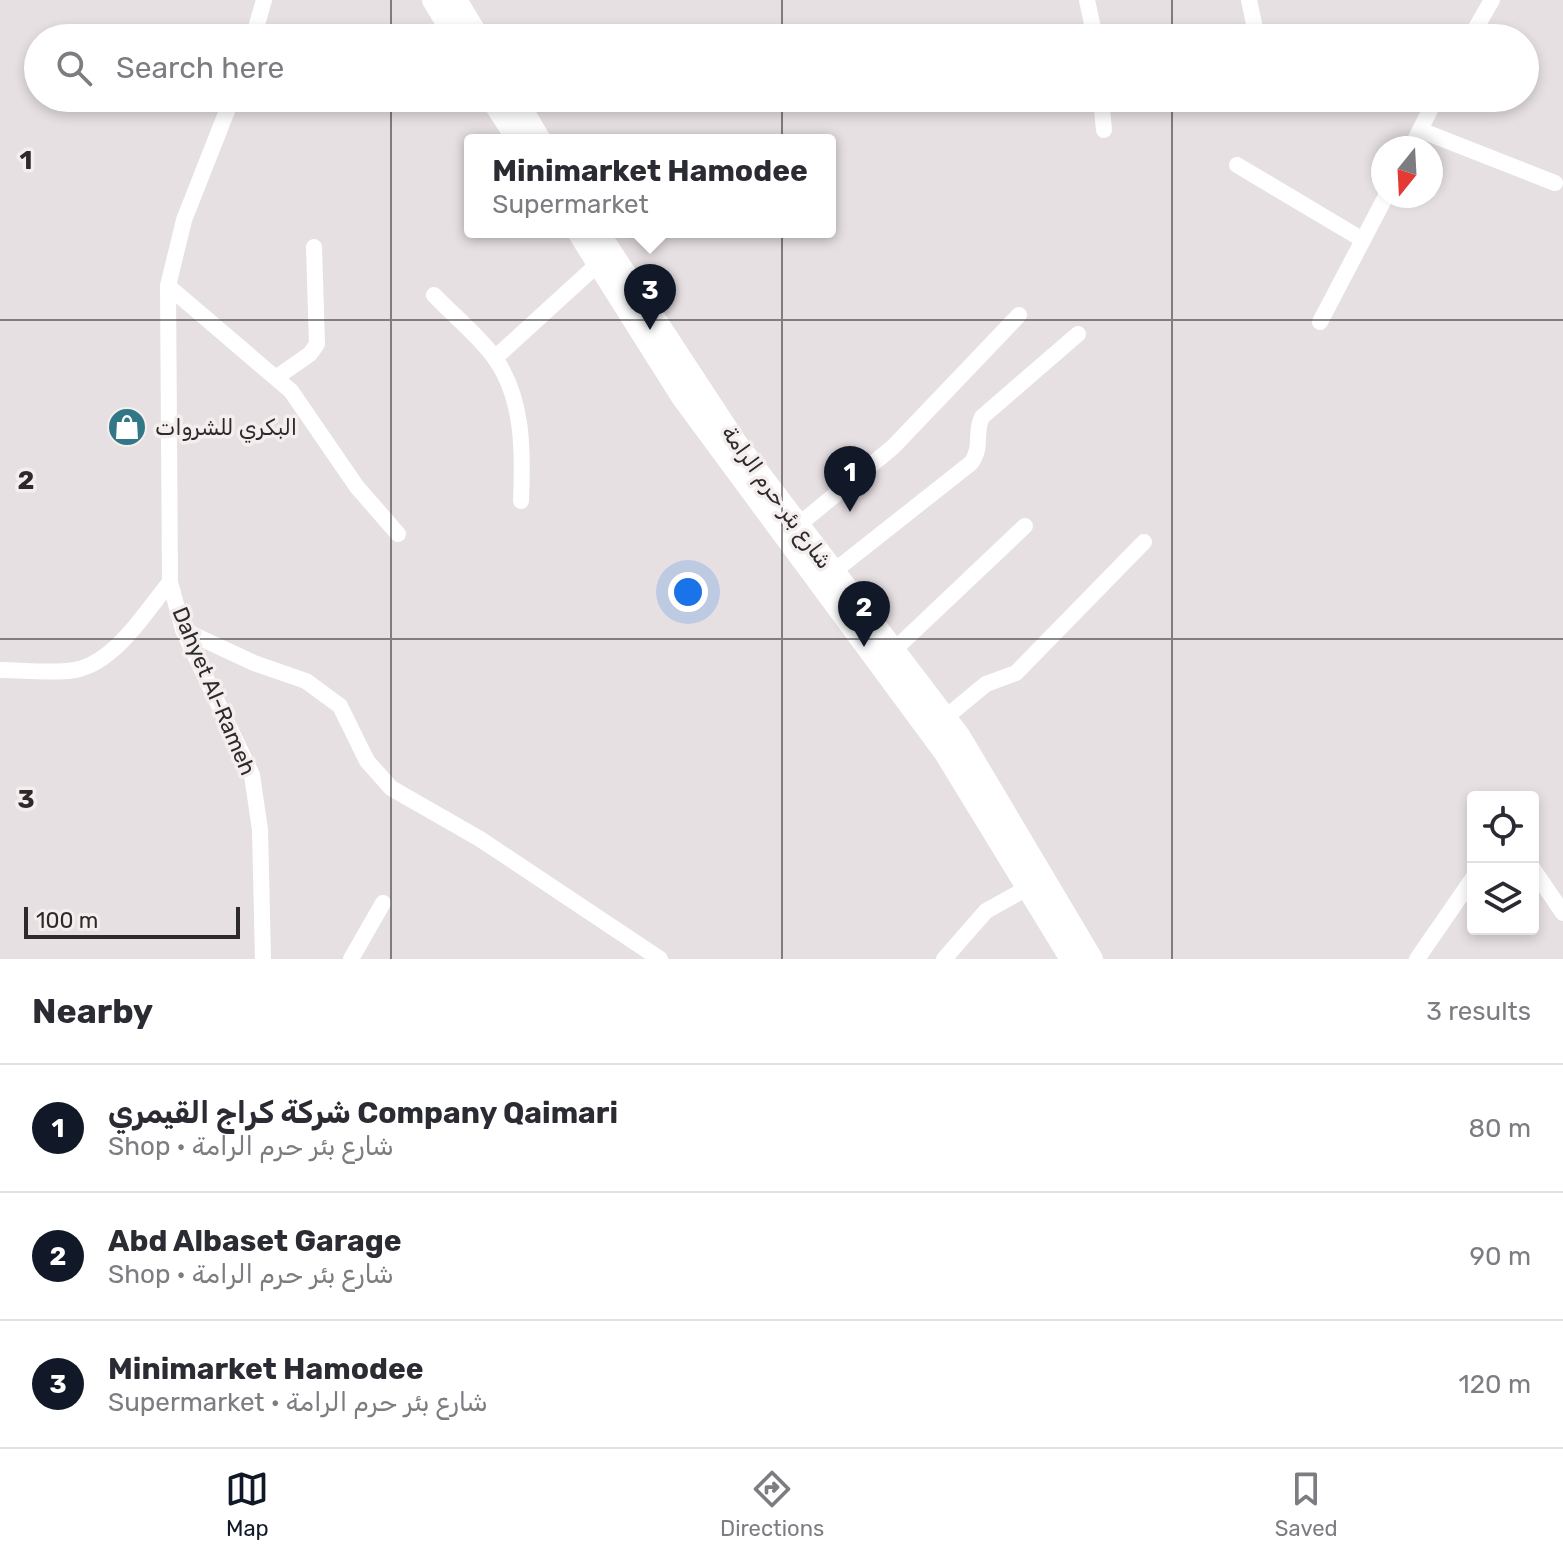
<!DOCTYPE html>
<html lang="en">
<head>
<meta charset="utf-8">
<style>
  :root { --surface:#fff; --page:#f2f2f3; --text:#2b2b33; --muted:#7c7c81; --line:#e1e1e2; --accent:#111827 }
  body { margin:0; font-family:Rubik,"Noto Naskh Arabic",sans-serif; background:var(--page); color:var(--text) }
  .controls { position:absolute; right:24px; bottom:24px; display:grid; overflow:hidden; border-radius:8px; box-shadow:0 4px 12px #0003 }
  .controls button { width:72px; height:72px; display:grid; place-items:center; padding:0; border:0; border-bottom:2px solid var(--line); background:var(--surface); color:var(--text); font:40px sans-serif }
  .compass { position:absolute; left:1371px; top:136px; width:72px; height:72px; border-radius:50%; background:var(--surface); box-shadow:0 4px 12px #0003; rotate:198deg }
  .scale { position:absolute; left:24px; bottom:20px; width:216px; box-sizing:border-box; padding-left:8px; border:4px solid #2d2a2b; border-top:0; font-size:22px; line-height:28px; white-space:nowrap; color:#2d2a2b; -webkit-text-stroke:6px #f5eeef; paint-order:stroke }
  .you { position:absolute; left:688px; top:592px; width:28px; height:28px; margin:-20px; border:6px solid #fff; border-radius:50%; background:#1a73e8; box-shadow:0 0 0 12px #1a73e833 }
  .badge { display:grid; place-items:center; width:52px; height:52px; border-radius:50%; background:var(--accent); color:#fff; font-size:26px; font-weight:700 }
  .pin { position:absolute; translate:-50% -66px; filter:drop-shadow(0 2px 4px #0008) }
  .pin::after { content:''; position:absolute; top:42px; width:28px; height:24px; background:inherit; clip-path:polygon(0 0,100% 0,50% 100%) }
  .popup { position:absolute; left:464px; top:134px; width:372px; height:104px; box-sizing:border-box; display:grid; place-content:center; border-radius:8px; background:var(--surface); filter:drop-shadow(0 2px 6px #0005); font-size:26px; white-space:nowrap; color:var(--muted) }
  .popup b { font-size:30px; color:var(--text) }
  .popup::after { content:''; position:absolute; left:50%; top:100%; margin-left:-16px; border:16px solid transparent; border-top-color:var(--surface) }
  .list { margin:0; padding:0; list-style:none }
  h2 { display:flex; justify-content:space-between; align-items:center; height:104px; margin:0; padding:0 32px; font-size:34px }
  h2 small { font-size:26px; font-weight:400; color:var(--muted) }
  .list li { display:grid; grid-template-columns:52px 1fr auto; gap:24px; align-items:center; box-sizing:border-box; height:128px; padding:0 32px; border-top:2px solid var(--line) }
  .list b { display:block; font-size:30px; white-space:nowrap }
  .list p { margin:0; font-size:26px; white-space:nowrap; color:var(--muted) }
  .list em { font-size:26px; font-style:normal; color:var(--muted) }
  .icon { flex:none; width:44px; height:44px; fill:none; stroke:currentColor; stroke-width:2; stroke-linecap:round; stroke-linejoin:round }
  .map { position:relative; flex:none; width:1563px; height:959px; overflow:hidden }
  .search { position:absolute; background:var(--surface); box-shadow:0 4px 12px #0003; left:24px; right:24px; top:24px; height:88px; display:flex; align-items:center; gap:20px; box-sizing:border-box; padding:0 28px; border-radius:44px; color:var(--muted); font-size:30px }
  .sheet { height:488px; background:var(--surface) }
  nav { display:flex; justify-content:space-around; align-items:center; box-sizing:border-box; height:112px; border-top:2px solid var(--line); background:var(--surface); font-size:22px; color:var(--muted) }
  nav a { display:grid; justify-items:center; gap:4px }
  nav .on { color:var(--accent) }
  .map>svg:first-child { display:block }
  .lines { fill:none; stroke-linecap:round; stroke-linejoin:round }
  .street { stroke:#fff; stroke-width:16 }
  .secondary { stroke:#fff; stroke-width:22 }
  .grid { fill:none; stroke:#2d2a2b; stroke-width:2; stroke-opacity:0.55 }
  .labels { text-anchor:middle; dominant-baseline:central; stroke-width:7; stroke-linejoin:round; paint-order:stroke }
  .poi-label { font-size:22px; fill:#2d2a2b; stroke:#f5eeef; text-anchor:start }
  .street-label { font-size:22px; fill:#2d2a2b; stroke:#f5eeef }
  .grid-label { font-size:26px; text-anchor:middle; font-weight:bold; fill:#2d2a2b; stroke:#f5eeef; stroke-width:7; stroke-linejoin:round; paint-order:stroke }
</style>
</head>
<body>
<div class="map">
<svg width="1563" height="959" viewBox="0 0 1563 959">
  <rect width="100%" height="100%" fill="#e7e0e2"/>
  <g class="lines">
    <g class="street">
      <polyline points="1087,0 1095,38"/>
      <polyline points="1249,0 1257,38"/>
      <polyline points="253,38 264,0"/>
      <polyline points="1470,38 1492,0"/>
      <polyline points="232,98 184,220 168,286 170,582 183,630 252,775 260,830 263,959"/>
      <polyline points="1101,98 1104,130"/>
      <polyline points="1420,130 1555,183"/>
      <polyline points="1411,148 1436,98"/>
      <polyline points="1237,165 1363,240"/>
      <polyline points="168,286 291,391 357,487 398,534"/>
      <path d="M434,295C453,315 478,335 494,357C524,398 523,453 521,501"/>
      <polyline points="1320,322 1386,196"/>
      <polyline points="495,358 599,263"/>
      <polyline points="277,377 310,354 317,344 314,247"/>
      <polyline points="796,527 893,447 1019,315"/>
      <path d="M833,572L971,463C983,447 974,433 982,417L1078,334"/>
      <polyline points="183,630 254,663 306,681 340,706 367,761 391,788 480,839 660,959"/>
      <polyline points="894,650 1025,526"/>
      <path d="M0,670C24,670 51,674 75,670C115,663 146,611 170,582"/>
      <polyline points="945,718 986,684 1016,673 1144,542"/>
      <polyline points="1533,869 1563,913"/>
      <polyline points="351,959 383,903"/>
      <polyline points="944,959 986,911 1029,887"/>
      <polyline points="1417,959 1473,878"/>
    </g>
    <g class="secondary">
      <polyline points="433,0 456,38"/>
      <polyline points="456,0 479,38"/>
      <polyline points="491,98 518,140"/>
      <polyline points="515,98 540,140"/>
      <polyline points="578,232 682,397 945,753 1071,959"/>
      <polyline points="598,232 737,444 960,737 1092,959"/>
    </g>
  </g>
  <path class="grid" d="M391,0V38M782,0V38M1172,0V38M391,98V959M782,98V959M1172,98V959M0,320H1563M0,639H1563"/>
  <defs>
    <g id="shop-disc" transform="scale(2)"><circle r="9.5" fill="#327786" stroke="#f5eeef"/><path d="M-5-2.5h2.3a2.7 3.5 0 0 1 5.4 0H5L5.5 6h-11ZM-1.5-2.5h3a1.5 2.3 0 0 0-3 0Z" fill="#fff"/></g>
  </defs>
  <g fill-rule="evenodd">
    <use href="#shop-disc" x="127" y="427"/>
  </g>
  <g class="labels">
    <g class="poi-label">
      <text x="155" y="427">البكري للشروات</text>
    </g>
    <g class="street-label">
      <text transform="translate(777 497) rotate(54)">شارع بئر حرم الرامة</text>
      <text transform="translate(214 691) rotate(67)">Dahyet Al-Rameh</text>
    </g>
  </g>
  <g class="grid-label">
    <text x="26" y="169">1</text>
    <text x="26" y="489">2</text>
    <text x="26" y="808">3</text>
  </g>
</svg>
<div class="controls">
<button><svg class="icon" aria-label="locate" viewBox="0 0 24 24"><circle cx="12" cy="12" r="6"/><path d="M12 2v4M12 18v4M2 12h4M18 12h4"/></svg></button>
<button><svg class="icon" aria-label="layers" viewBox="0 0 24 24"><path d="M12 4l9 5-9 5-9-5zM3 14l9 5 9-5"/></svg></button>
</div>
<svg class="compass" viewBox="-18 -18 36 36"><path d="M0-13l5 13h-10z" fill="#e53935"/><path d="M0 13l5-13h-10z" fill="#7c7c81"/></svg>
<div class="scale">100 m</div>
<div class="you"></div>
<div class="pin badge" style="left:850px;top:512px">1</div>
<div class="pin badge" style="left:864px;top:647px">2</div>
<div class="pin badge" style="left:650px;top:330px">3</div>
<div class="popup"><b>Minimarket Hamodee</b>Supermarket</div>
<div class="search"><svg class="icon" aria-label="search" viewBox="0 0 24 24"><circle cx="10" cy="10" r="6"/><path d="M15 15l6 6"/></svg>Search here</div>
</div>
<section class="sheet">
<h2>Nearby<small>3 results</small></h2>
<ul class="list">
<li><span class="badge">1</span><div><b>شركة كراج القيمري Company Qaimari</b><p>Shop · شارع بئر حرم الرامة</p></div><em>80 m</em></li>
<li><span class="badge">2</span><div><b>Abd Albaset Garage</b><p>Shop · شارع بئر حرم الرامة</p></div><em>90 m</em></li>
<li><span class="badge">3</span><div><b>Minimarket Hamodee</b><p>Supermarket · شارع بئر حرم الرامة</p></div><em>120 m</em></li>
</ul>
</section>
<nav>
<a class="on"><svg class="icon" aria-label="map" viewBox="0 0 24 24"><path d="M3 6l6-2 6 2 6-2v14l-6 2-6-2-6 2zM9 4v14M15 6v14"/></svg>Map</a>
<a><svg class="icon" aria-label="directions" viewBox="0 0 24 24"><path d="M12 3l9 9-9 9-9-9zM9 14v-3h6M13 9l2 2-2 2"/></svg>Directions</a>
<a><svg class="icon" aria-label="saved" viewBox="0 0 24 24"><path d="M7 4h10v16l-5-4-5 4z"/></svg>Saved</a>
</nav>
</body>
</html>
